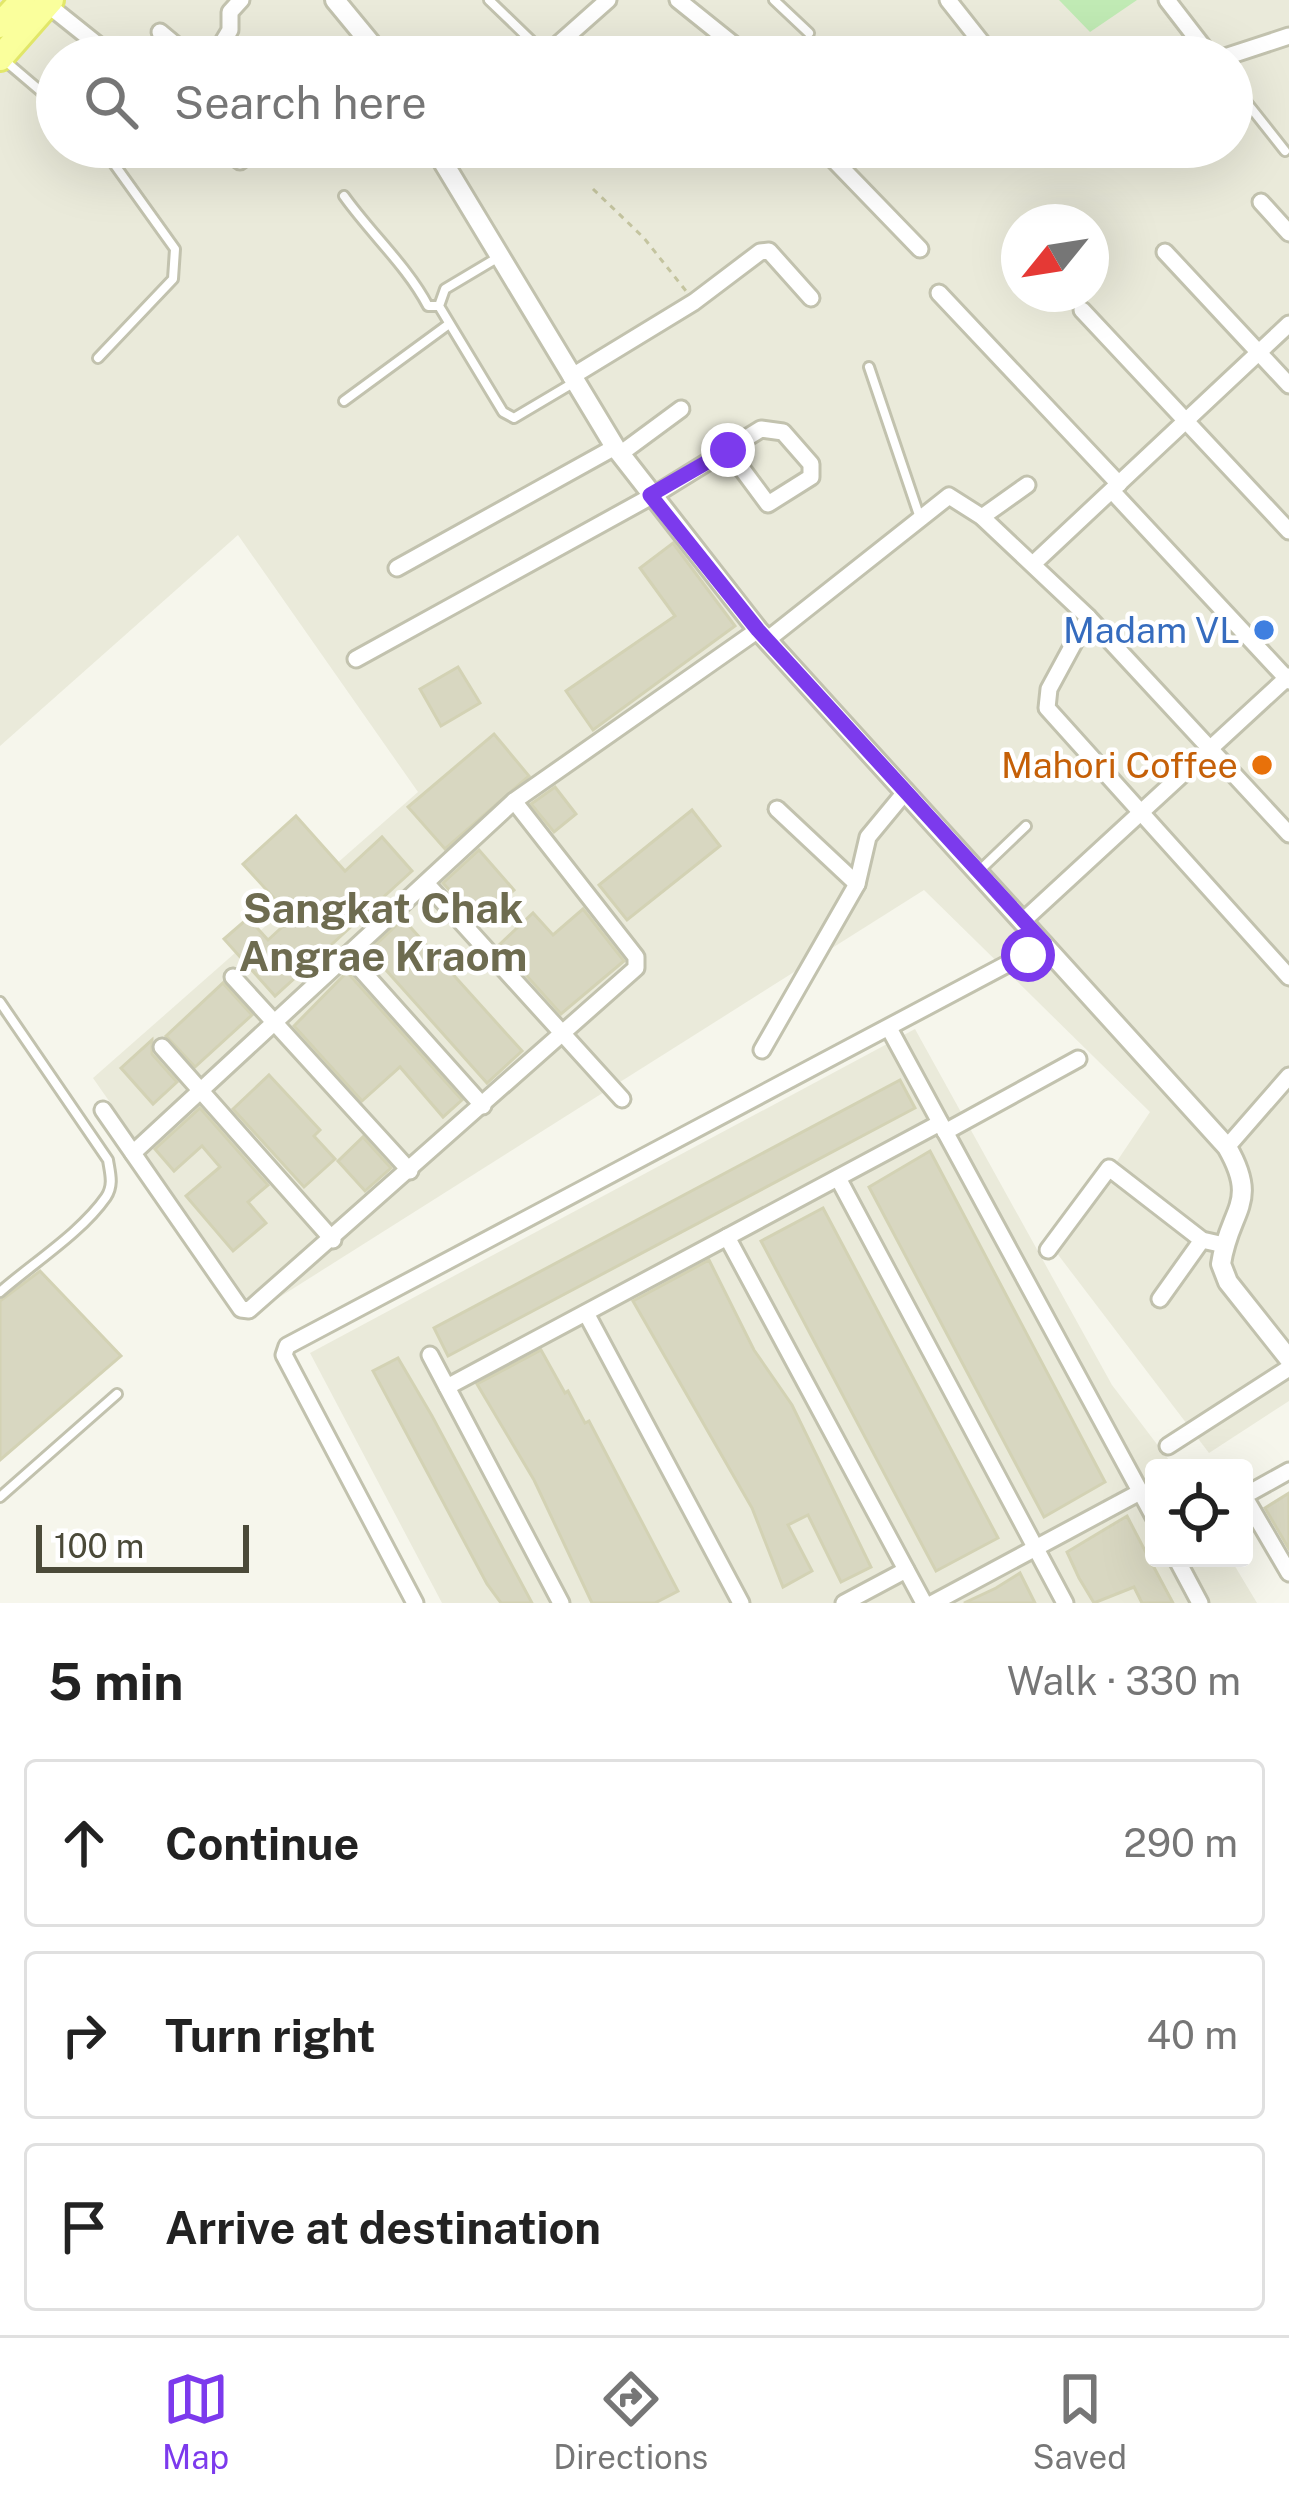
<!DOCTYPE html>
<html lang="en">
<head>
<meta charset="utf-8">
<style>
  :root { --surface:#fff; --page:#f6f6f6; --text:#222; --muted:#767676; --line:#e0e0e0; --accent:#7c3aed }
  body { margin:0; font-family:"Public Sans",sans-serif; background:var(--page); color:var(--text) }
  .controls { position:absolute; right:36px; bottom:36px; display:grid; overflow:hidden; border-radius:12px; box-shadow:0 12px 48px #0002 }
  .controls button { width:108px; height:108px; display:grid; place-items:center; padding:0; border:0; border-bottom:3px solid var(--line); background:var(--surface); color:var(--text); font:60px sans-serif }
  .compass { position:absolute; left:1001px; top:204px; width:108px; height:108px; border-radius:50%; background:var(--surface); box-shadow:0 12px 48px #0002; rotate:240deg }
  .scale { position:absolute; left:36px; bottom:30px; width:213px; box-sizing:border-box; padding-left:12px; border:6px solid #4b4a39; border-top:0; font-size:33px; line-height:42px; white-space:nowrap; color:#4b4a39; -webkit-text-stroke:9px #fff; paint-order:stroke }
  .stop { position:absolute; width:36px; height:36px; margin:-27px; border:9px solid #7c3aed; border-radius:50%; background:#fff }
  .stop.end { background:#7c3aed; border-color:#fff; box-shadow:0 3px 12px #0008 }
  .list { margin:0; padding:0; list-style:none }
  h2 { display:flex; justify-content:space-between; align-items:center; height:156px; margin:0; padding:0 48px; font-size:51px }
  h2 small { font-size:39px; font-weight:400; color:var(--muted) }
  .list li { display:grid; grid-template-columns:78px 1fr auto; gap:36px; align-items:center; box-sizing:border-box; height:168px; margin:0 24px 24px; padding:0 24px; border:3px solid var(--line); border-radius:12px }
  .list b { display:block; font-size:45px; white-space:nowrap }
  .list em { font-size:39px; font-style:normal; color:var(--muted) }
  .icon { flex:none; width:66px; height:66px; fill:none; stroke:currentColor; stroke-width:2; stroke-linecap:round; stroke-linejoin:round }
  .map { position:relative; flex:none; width:1289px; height:1603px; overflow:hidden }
  .search { position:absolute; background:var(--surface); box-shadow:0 12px 48px #0002; left:36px; right:36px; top:36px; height:132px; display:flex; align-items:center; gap:30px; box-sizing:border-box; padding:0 42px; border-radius:66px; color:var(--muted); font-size:45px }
  .sheet { height:732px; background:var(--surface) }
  nav { display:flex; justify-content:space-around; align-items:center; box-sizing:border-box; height:168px; border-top:3px solid var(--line); background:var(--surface); font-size:33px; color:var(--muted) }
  nav a { display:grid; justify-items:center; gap:6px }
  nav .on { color:var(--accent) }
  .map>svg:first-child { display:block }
  .residential { fill:#eaeada; fill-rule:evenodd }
  .green { fill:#c0eab4 }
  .building { fill:#d8d7c1; stroke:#d3d2b4; stroke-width:3 }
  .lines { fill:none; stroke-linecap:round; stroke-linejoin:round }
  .service-casing { stroke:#c2c2ae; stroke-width:14 }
  .minor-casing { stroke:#c2c2ae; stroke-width:21 }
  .tertiary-casing { stroke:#c2c2ae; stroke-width:24 }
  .primary-casing { stroke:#e2e769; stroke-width:30 }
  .path { stroke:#c4c49f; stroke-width:3; stroke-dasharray:6 6; stroke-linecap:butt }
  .service { stroke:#fff; stroke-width:8 }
  .minor { stroke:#fff; stroke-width:15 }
  .tertiary { stroke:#fff; stroke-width:18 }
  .primary { stroke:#faff9c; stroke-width:24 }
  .route { stroke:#7c3aed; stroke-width:15 }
  .shop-dot { fill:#3f7fe0; stroke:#fff; stroke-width:4.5 }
  .food-dot { fill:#e8710a; stroke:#fff; stroke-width:4.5 }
  .labels { text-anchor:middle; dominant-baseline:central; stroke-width:9; stroke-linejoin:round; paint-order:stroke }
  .shop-label { font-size:36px; fill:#366cbe; stroke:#fff; text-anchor:end }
  .food-label { font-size:36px; fill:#c56008; stroke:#fff; text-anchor:end }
  .quarter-label { font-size:42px; font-weight:bold; fill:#6e6c50; stroke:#fff }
</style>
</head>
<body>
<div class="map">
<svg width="1289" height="1603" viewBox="0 0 1289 1603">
  <rect width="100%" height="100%" fill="#f6f6ec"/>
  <g class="residential">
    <path d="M0,0H1289V1401L1209,1453L1056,1252L1150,1112L924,890L256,1312L93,1078L418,792L238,535L0,746ZM57,57H1232V147H57ZM1019,222H1091V294H1019Z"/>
    <polygon points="915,1029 1112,1385 1175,1468 1154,1468 1154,1558 1230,1558 1257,1603 442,1603 310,1353"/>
  </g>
  <polygon class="green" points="1059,0 1137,0 1090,32"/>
  <g class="building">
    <polygon points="673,543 735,626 593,730 566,691 675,616 640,568"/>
    <polygon points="458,667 480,703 441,726 420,689"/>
    <polygon points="494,734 529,776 445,849 408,807"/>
    <polygon points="555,787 576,814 554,832 531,804"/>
    <polygon points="692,810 720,846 627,920 599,885"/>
    <polygon points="296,816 345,871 382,837 412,871 275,996 224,939 248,918 268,940 292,918 243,864"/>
    <polygon points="479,850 514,890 478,922 443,883"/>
    <polygon points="583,909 624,961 561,1014 499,945 533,913 553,935"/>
    <polygon points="403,919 522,1051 487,1083 369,951"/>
    <polygon points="347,972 462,1100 443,1117 400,1067 362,1101 294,1026"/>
    <polygon points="223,983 252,1015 195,1067 166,1036"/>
    <polygon points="152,1040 152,1054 177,1082 153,1104 121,1068"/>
    <polygon points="269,1075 320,1130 314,1136 335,1159 304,1187 233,1109"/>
    <polygon points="900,1080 915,1108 448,1356 434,1328"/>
    <polygon points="200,1108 268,1185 248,1202 266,1223 233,1251 186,1196 220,1167 202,1146 174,1171 155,1149"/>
    <polygon points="363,1137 391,1168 365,1191 338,1161"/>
    <polygon points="930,1151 1105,1482 1044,1517 869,1187"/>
    <polygon points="823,1208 998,1538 936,1571 761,1241"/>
    <polygon points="709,1260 754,1350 792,1405 871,1567 841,1582 808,1515 788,1525 812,1571 783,1587 752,1508 633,1301"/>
    <polygon points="40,1271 121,1356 0,1460 0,1301"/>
    <polygon points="541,1350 565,1393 568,1391 585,1423 589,1421 678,1591 655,1603 592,1603 534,1480 477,1384"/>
    <polygon points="398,1358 432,1416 532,1603 501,1603 487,1584 373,1371"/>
    <polygon points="1289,1493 1289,1549 1265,1508"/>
    <polygon points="1127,1516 1142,1545 1173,1603 1142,1603 1134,1587 1094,1603 1079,1578 1067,1552"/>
    <polygon points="1020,1573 1035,1603 964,1603 996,1588"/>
  </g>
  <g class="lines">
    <g class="service-casing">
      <g id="service">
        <polyline points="489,0 548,57"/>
        <polyline points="774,0 809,33"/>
        <polyline points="3,59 57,105"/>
        <polyline points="1232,84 1285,151"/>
        <polyline points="636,147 644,155 829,155"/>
        <path d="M344,196C371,234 407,266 428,306H439"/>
        <polyline points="497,258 445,289 439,306 503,412 514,418 573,383"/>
        <polyline points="98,358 173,279 175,249 102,147"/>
        <polyline points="869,367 919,515"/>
        <polyline points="344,401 449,324"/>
        <polyline points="980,870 1026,826"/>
        <path d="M0,1002L108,1160C110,1173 114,1185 106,1197C81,1233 33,1263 0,1292"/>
        <polyline points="0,1497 117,1394"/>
      </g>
    </g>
    <g class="minor-casing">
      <g id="minor">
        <polyline points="678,0 749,57"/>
        <polyline points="948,0 993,57"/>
        <polyline points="1167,0 1211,57"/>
        <polyline points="48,5 113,57"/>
        <polyline points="160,32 190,57"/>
        <polyline points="546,55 608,0"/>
        <polyline points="214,57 230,30 230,12 241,0"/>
        <polyline points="460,57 468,51"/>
        <polyline points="1225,57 1289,36"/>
        <polyline points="226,147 240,161"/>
        <polyline points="1002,147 1027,147"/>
        <polyline points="830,156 920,249"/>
        <polyline points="830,156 895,147"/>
        <polyline points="1261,202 1289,233"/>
        <polyline points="1165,252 1289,385"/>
        <polyline points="939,293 1119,484"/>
        <polyline points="1082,310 1289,531"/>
        <polyline points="571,377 694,302 760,252 769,251 811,298"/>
        <polyline points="620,454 681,409"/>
        <polyline points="1112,491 1289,681"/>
        <polyline points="982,517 1027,485"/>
        <polyline points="1033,564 1289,324"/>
        <polyline points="397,568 615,447"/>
        <polyline points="1088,617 1049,689 1047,708 1289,977"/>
        <polyline points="767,640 949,496 982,517 1088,617 1289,834"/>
        <polyline points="356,659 659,492 761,429 783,432 811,464 811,477 768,504 728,450"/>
        <polyline points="777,809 857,884"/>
        <polyline points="426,883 622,1099"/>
        <polyline points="1024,920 1289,676"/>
        <polyline points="348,955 483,1106"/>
        <polyline points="233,977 410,1171"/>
        <polyline points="890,1030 1154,1517"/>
        <polyline points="162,1047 333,1240"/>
        <polyline points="762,1050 857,884 868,837 906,791"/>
        <polyline points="103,1110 241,1309 249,1310 636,968 636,957 514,801"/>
        <polyline points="945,1132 1078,1059"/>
        <polyline points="1227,1147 1289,1076"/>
        <polyline points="133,1153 514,801 758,630"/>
        <polyline points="838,1178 1065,1603"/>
        <polyline points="727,1237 924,1603"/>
        <polyline points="1048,1250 1109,1168 1202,1240 1224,1245"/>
        <polyline points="1160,1299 1202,1240"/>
        <polyline points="586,1313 741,1603"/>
        <polyline points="430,1355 561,1603"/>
        <polyline points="447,1387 940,1123"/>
        <polyline points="1168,1446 1289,1368"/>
        <polyline points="1289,1471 1244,1496 1289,1573"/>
        <polyline points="1176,1558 1200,1603"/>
        <polyline points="415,1603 284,1355 287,1346 1045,944"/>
        <polyline points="844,1603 906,1570"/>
        <polyline points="933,1603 1140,1492"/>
      </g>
    </g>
    <g class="tertiary-casing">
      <g id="tertiary">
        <polyline points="335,0 382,57"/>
        <path d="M434,147L615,447L758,630L1227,1147C1260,1204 1229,1209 1221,1264L1228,1282L1289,1359"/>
      </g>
    </g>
    <g class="primary-casing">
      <g id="primary">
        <polyline points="0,25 23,0"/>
        <polyline points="0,58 51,0"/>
      </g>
    </g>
    <polyline class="path" points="593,189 644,238 686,291"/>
    <use href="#service" class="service"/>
    <use href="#minor" class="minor"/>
    <use href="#tertiary" class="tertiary"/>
    <use href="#primary" class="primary"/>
  </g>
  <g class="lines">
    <polyline class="route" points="728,450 650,495 758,630 1045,944 1028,955"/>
  </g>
  <circle class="shop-dot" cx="1264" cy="630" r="12"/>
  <circle class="food-dot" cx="1262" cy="765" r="12"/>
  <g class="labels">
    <g class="shop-label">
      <text x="1240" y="630">Madam VL</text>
    </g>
    <g class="food-label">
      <text x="1238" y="765">Mahori Coffee</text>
    </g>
    <g class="quarter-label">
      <text x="383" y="907">Sangkat Chak<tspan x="383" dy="48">Angrae Kraom</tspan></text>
    </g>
  </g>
</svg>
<div class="controls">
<button><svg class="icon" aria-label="locate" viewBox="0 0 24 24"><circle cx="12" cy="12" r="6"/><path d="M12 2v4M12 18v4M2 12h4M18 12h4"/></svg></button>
</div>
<svg class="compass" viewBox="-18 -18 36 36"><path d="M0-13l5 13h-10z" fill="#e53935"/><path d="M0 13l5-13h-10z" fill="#767676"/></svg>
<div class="scale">100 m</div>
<div class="stop" style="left:1028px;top:955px"></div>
<div class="stop end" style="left:728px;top:450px"></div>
<div class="search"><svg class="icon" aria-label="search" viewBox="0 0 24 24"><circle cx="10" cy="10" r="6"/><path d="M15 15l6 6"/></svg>Search here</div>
</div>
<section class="sheet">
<h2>5 min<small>Walk · 330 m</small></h2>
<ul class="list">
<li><svg class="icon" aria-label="ahead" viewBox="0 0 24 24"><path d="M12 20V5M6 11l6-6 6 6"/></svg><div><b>Continue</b></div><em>290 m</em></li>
<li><svg class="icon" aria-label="right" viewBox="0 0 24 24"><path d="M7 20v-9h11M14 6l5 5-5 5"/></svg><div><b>Turn right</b></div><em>40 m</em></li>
<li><svg class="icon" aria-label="arrive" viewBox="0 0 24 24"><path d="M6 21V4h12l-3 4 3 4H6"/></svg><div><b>Arrive at destination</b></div></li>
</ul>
</section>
<nav>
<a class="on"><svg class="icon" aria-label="map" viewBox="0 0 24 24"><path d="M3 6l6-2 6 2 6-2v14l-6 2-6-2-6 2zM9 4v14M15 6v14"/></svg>Map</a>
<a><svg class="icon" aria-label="directions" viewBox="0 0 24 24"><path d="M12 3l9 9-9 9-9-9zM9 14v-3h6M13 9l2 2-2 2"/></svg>Directions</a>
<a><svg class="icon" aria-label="saved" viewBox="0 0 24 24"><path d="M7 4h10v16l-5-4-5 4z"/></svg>Saved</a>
</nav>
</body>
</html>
